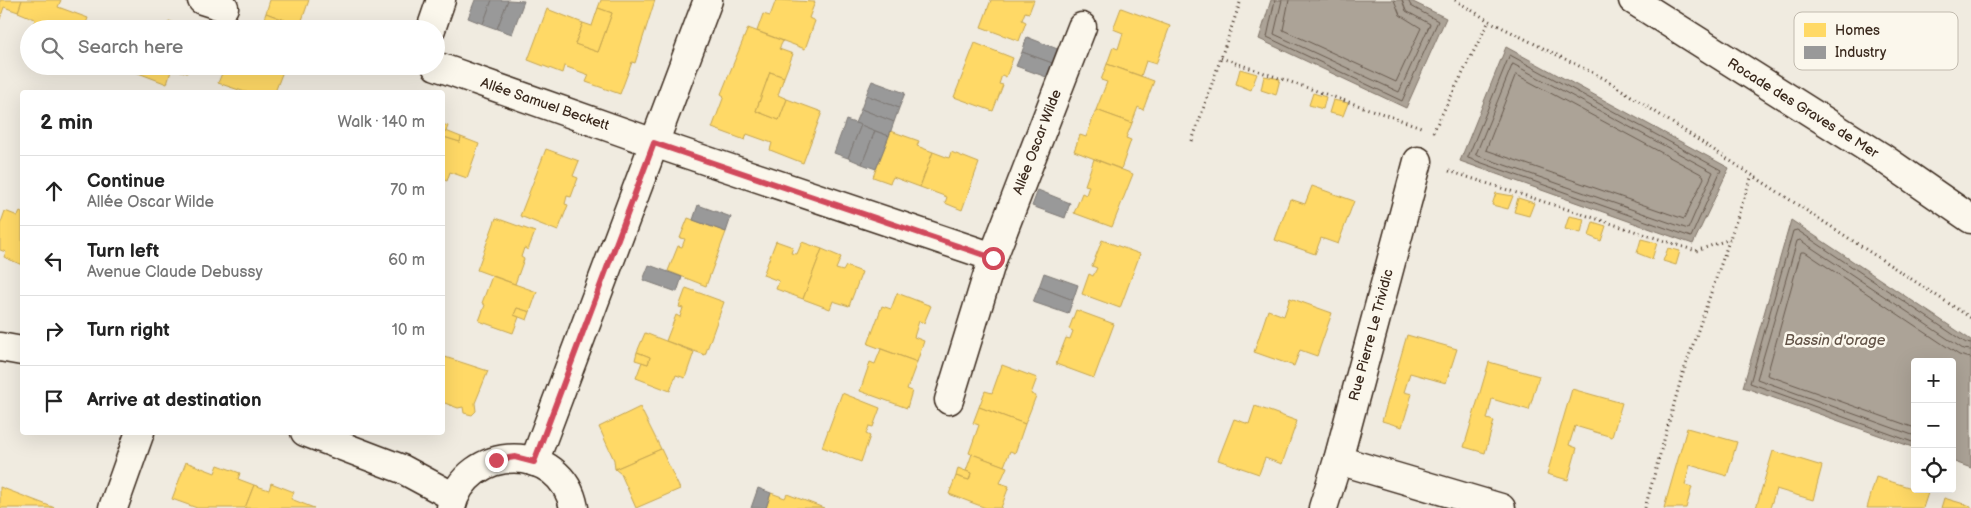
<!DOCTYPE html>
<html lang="en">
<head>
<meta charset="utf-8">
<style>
  :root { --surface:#fff; --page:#f2f2f2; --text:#222; --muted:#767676; --line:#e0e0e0 }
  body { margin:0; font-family:"Balsamiq Sans",sans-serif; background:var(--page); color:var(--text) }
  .controls { position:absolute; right:15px; bottom:15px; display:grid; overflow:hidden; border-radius:5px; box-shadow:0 5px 20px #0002 }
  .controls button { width:45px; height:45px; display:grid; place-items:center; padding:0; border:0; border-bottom:1px solid var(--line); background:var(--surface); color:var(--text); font:25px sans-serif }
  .stop { position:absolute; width:15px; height:15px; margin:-11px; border:4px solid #d1495b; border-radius:50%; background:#fff }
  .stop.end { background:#d1495b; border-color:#fff; box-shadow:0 1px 5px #0008 }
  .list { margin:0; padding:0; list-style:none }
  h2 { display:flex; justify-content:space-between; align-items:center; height:65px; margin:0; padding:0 20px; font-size:21px }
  h2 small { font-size:16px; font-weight:400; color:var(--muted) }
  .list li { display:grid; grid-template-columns:32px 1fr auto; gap:15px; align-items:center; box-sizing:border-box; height:70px; padding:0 20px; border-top:1px solid var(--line) }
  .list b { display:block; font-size:19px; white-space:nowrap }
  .list p { margin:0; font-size:16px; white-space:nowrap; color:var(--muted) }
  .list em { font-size:16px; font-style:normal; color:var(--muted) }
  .icon { flex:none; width:28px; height:28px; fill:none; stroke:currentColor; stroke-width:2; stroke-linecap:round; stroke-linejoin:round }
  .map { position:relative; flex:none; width:1971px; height:508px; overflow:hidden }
  .search { position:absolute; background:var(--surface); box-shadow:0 5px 20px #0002; left:20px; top:20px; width:425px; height:55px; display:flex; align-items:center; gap:12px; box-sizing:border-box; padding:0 18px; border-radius:28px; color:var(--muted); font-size:19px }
  .panel { position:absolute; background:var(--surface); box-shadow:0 5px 20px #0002; left:20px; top:90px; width:425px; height:345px; border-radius:5px }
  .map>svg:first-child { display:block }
  .water { fill:#aca397; stroke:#7f7367 }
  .homes { fill:#ffd966; stroke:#c4a450 }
  .industry { fill:#999; stroke:#7d7874 }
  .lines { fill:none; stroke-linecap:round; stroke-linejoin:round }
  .shore { stroke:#685a4e; stroke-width:1 }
  .street-casing { stroke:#3b2a1e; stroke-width:31 }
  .primary-casing { stroke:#3b2a1e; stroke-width:31 }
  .path { stroke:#3b2a1e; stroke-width:3; stroke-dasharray:1 4; stroke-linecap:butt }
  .street { stroke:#fbf7ec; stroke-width:28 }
  .primary { stroke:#fbf7ec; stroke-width:28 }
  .route { stroke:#d1495b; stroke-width:6 }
  .labels { text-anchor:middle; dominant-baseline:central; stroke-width:5; stroke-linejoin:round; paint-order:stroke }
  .street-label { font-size:14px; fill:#3b2a1e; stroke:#fbf7ec }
  .water-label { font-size:15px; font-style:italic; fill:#635448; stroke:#fbf7ec }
  .key { fill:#fbf7ec; stroke:#c1baae; stroke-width:1 }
  .key-label { font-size:14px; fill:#3b2a1e }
</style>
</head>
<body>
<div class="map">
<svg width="1971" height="508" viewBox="0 0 1971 508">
  <rect width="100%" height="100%" fill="#f0ebe0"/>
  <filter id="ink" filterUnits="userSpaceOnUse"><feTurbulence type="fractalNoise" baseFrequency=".02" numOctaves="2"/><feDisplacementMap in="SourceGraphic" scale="10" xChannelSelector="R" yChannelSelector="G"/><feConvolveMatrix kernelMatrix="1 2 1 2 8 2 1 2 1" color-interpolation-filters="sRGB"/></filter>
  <g filter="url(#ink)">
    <g class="water">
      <polygon points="1271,0 1409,0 1446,18 1406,108 1259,39"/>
      <polygon points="1506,47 1729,168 1693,244 1460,161"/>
      <polygon points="1791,220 1971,340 1971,468 1952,461 1952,362 1915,362 1915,448 1743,387"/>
    </g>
    <g class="homes">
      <polygon points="0,0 22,0 18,12 4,7 0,19"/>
      <polygon points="22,0 61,0 58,7 88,18 84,29 32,29 35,19 18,12"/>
      <polygon points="270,0 309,0 300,26 266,13"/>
      <polygon points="601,0 655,0 635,63 632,62 620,94 586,82 589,75 564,66 562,73 528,60 547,9 583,23 575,44 598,52 612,13 598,8"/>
      <polygon points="776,0 815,2 809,18 815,21 805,49 757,31 763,14 770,16"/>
      <polygon points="991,0 1034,0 1029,13 1025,12 1022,20 1026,22 1019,41 981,27"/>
      <polygon points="598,8 612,13 598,52 575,44 583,23 592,26"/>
      <polygon points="1121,8 1170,26 1156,64 1146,61 1141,76 1107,64 1113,47 1118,49 1123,33 1113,29"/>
      <polygon points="266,13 300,26 299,29 260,29"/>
      <polygon points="169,21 189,29 166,29"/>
      <polygon points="748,28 783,41 779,49 793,54 784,77 770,72 756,111 779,120 787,99 822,112 803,163 770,150 772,143 747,134 745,140 712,128 724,96 721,94"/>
      <polygon points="975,43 1013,58 1006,77 1002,75 999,84 1003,85 993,111 954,97"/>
      <polygon points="1107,64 1154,81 1143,110 1138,107 1132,123 1096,110 1107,82 1101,80"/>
      <polygon points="120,66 189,66 187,73 172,68 167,84"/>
      <polygon points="225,66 285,66 275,92 245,92 218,83"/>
      <polygon points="1240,69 1257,74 1251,90 1236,84"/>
      <polygon points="770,72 784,77 778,95 787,99 779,120 756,111"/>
      <polygon points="1264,76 1280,79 1276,95 1261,90"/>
      <polygon points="1313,93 1326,97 1323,109 1309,105"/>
      <polygon points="1333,100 1348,103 1343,116 1329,113"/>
      <polygon points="1096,110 1132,123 1126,138 1131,140 1121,169 1074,151 1080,135 1086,137"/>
      <polygon points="442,124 448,126 444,137 460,142 461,137 479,144 467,178 450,172 447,181 442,179"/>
      <polygon points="446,131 461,137 460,142 444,137"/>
      <polygon points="891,131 919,141 917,146 933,152 920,187 893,177 890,183 873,177"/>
      <polygon points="546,149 579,161 573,176 578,178 571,197 567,196 565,204 568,205 558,231 520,216"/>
      <polygon points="933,152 949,158 951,152 979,163 962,210 945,203 947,197 920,187"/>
      <polygon points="1094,159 1133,174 1112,227 1074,213 1082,193 1086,195 1089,186 1085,185"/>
      <polygon points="1312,186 1354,201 1338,244 1321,238 1315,254 1275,240 1290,199 1305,204"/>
      <polygon points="1496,193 1513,196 1508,209 1492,205"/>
      <polygon points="1518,198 1534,203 1529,216 1514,212"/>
      <polygon points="5,211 18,216 20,212 22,213 22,265 4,257 6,252 0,250 0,225"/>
      <polygon points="1569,216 1584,219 1581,233 1565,229"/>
      <polygon points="496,218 535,232 528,250 524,248 521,257 524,259 515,284 477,270"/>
      <polygon points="688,218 726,232 706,286 668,271 678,246 682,247 685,239 680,238"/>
      <polygon points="1593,222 1606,226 1601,241 1589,236"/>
      <polygon points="1641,239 1657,243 1652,259 1637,253"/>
      <polygon points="1102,240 1140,254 1120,308 1082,294 1089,274 1093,276 1097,268 1092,266"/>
      <polygon points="776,241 793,247 791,253 797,254 802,242 822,249 803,299 776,289 779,281 763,275"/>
      <polygon points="1668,248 1680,251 1676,265 1663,261"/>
      <polygon points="822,249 841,257 836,269 843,271 846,266 862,272 849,306 833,301 830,309 803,299"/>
      <polygon points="492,276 537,292 530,312 517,308 514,315 519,317 513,333 479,321 485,305 482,303"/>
      <polygon points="686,288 724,302 705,355 666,341 676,315 680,317 683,308 679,307"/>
      <polygon points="897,293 931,306 924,323 919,321 914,337 924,341 917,362 868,344 882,306 891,309"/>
      <polygon points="1290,298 1332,313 1317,356 1300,350 1294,366 1254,352 1268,310 1284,316"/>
      <polygon points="517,308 530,312 527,320 514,315"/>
      <polygon points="1076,310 1114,324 1094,378 1056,364 1066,338 1070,339 1073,331 1069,329"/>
      <polygon points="645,333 694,352 685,378 676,375 670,391 636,378 642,362 648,364 650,357 637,352"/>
      <polygon points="1407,335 1457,349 1446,383 1410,373 1404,392 1412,394 1402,427 1382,421"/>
      <polygon points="881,349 917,362 907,389 912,391 907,408 860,391 870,362 875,364"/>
      <polygon points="637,352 650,357 648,364 635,360"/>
      <polygon points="442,356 488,371 475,403 476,411 472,415 464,413 463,407 458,408 442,402"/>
      <polygon points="1489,362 1539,376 1529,410 1492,399 1487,419 1494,421 1485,453 1464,447"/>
      <polygon points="1002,365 1037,378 1031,394 1036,396 1025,424 979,407 985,391 992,393"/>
      <polygon points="1572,389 1622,403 1612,437 1575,426 1569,445 1577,448 1568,480 1547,474"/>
      <polygon points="842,393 880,408 873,427 869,426 866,434 870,436 861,462 822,447"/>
      <polygon points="1255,406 1297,421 1282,464 1265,458 1259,474 1218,460 1234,419 1249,424"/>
      <polygon points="640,407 661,449 615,469 614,460 599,427"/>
      <polygon points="979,407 1025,424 1015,453 1010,451 1004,466 969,453 979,425 973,423"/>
      <polygon points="1687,428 1737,442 1727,476 1690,465 1685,485 1692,487 1686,508 1664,508"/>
      <polygon points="661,449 680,489 636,508 621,474 615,469"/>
      <polygon points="1773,451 1822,466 1813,500 1776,489 1770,508 1756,508"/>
      <polygon points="972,454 1007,467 1000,483 1009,486 1001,508 986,508 949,494 956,476 969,480 971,473 966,471"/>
      <polygon points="186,462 215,473 218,465 240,473 238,479 254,485 245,508 197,508 172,499"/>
      <polygon points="958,468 971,473 969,480 956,476"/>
      <polygon points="1876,477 1928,493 1923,508 1867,508"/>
      <polygon points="271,483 294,492 291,499 314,508 245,508 254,485 269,490"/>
      <polygon points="0,487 55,508 0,508"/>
      <polygon points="771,493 785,498 787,494 824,508 766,508"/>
      <polygon points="1944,498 1971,506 1971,508 1941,508"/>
    </g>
    <g class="industry">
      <polygon points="475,0 492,0 483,24 468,18"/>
      <polygon points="492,0 508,0 497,29 483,24"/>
      <polygon points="508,0 524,1 512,34 497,29"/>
      <polygon points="1027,37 1060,50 1055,64 1022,52"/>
      <polygon points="1022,52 1055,64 1049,78 1016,66"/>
      <polygon points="872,81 905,93 899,108 866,95"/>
      <polygon points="866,95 899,108 894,122 861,109"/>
      <polygon points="861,109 894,122 889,136 855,123"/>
      <polygon points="846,120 861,125 848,158 834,153"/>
      <polygon points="861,125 875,131 862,164 848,158"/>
      <polygon points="875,131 889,136 876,169 862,164"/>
      <polygon points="1038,190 1070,203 1065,218 1032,206"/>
      <polygon points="698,205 731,217 726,232 693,220"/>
      <polygon points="649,265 682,277 677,292 643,280"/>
      <polygon points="1044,273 1078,285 1073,300 1039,287"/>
      <polygon points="1039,287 1073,300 1068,314 1033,302"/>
      <polygon points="758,488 771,493 766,508 751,508"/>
    </g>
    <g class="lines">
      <g class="shore">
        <polyline points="1275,0 1267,37 1402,101 1438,21 1411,6 1408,0"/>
        <polyline points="1282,0 1274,34 1399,92 1430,24 1406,11 1402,0"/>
        <polyline points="1289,0 1283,30 1396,82 1421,28 1400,15 1394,0"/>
        <polygon points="1510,55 1721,170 1691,237 1468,158"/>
        <polygon points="1513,64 1713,172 1688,229 1476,155"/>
        <polygon points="1517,75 1703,175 1704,178 1684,219 1486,150 1515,76"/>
        <polyline points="1915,428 1767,375 1801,252 1805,252 1959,355 1971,358"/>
        <polyline points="1915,436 1757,379 1797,241 1800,240 1963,349 1971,350"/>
        <polyline points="1915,443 1750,383 1793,231 1797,230 1966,343 1971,344"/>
      </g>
      <g class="street-casing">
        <g id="street">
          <polyline points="202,0 224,7"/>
          <polyline points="431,29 441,0"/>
          <polyline points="436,66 654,143 993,257 1082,27"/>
          <polyline points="0,347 22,351"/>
          <polyline points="949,400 993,257"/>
          <polyline points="305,432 402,469 454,497"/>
          <polyline points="1338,460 1501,508"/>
          <polyline points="534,462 708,0"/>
          <polyline points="113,508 140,432"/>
          <path d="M451,508C466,443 562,441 574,508"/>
          <polyline points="1323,508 1338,460 1418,161"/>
        </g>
      </g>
      <g class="primary-casing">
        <polyline id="primary" points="1633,0 1880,156 1971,219"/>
      </g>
      <g class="path">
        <polyline points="1455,0 1489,21 1605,79 1971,318"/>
        <polyline points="1221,58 1421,127"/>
        <polyline points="1433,132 1489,21"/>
        <polyline points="1192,141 1241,0"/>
        <polyline points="1449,171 1696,251 1730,239"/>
        <polyline points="1645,508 1681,379 1752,175"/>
      </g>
      <use href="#street" class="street"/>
      <use href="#primary" class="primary"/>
    </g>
  </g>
  <g class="lines" filter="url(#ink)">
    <polyline class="route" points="496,460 515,457 534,462 654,143 993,258"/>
  </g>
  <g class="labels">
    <g class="street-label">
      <text transform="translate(545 104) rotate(19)">Allée Samuel Beckett</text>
      <text transform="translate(1803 108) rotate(32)">Rocade des Graves de Mer</text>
      <text transform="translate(1037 142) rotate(-69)">Allée Oscar Wilde</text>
      <text transform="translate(1371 335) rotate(-75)">Rue Pierre Le Trividic</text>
    </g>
    <g class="water-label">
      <text x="1835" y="340">Bassin d'orage</text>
    </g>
  </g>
  <rect x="1794" y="12" width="164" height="58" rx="8" class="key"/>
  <rect x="1804" y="23" width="22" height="14" fill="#ffd966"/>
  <rect x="1804" y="46" width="22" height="13" fill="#999"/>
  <g class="key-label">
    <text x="1835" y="35">Homes</text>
    <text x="1835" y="57">Industry</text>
  </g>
</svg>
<div class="controls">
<button>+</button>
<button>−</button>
<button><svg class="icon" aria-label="locate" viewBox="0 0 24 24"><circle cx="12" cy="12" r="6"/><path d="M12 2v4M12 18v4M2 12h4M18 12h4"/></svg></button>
</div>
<div class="stop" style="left:993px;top:258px"></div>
<div class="stop end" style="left:496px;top:460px"></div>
<div class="search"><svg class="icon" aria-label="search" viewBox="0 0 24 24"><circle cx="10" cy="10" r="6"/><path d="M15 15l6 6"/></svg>Search here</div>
<section class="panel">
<h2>2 min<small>Walk · 140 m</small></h2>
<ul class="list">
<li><svg class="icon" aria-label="ahead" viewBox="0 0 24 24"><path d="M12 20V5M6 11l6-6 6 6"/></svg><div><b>Continue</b><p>Allée Oscar Wilde</p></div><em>70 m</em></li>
<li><svg class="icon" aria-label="left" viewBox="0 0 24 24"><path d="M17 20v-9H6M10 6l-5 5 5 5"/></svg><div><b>Turn left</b><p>Avenue Claude Debussy</p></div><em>60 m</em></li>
<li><svg class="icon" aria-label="right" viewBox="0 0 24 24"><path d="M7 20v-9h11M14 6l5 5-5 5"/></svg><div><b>Turn right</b></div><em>10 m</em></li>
<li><svg class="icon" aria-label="arrive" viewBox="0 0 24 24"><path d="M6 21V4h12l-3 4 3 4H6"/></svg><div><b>Arrive at destination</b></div></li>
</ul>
</section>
</div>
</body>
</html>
